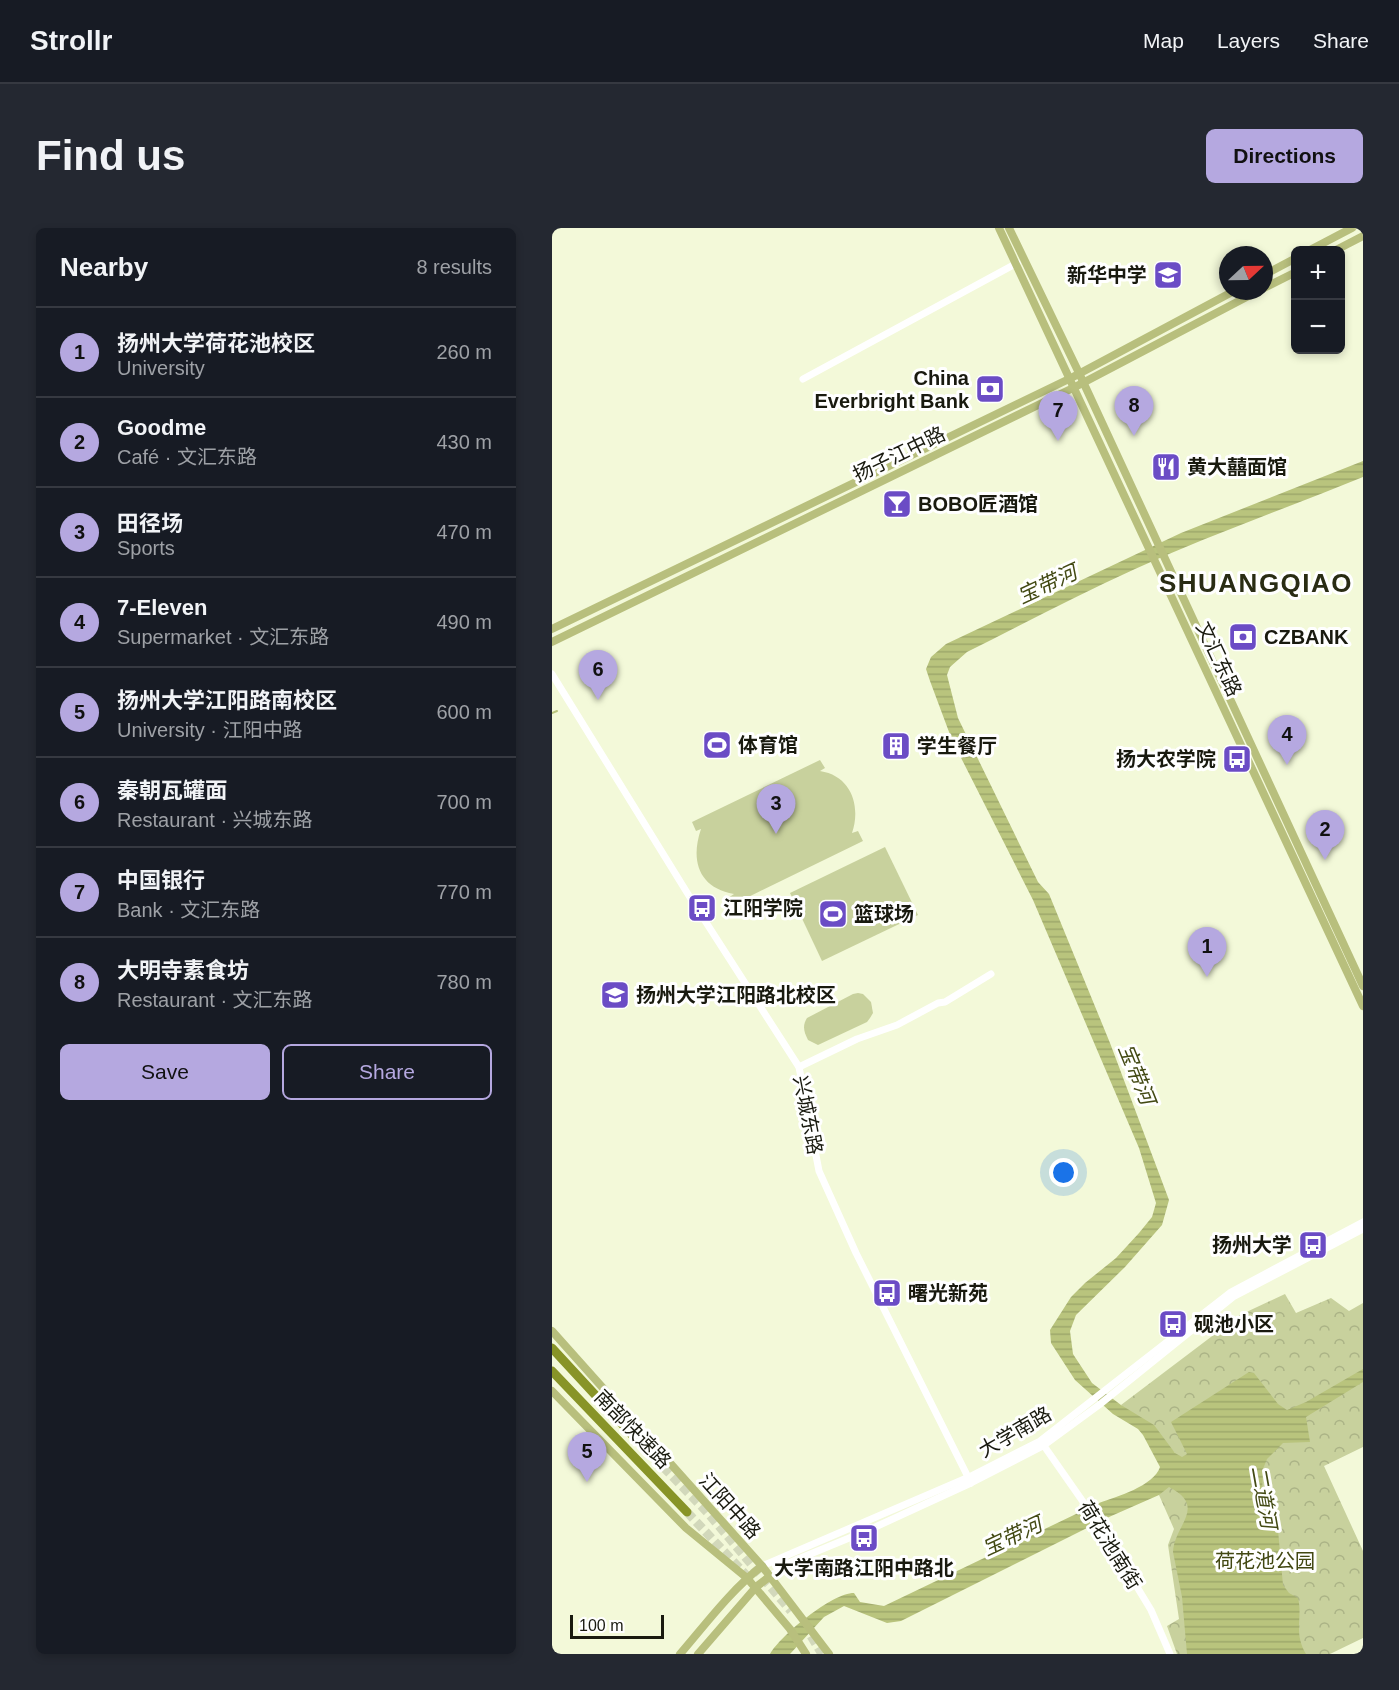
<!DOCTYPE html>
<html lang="en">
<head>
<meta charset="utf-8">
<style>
  :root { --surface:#171b24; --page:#242831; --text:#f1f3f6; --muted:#9ea1a6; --line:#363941; --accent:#b5a8e0 }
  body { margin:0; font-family:Arial,"Noto Sans SC",sans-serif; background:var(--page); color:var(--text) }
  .controls { position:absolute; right:18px; top:18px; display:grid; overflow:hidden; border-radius:9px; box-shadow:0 3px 9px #0003 }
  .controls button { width:54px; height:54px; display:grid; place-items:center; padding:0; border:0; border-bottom:2px solid var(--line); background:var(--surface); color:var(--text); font:30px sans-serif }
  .compass { position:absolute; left:667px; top:18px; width:54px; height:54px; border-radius:50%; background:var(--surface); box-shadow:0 3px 9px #0003; rotate:68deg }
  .scale { position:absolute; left:18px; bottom:15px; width:94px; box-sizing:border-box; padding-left:6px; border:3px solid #191a0f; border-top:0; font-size:16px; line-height:21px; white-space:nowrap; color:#191a0f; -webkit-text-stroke:4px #fff; paint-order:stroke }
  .you { position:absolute; left:512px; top:945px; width:21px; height:21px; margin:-15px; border:4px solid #fff; border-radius:50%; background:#1a73e8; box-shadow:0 0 0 9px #1a73e833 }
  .badge { display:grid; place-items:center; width:39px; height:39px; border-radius:50%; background:var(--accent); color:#111; font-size:20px; font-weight:700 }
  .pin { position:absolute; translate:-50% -50px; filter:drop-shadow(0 2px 3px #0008) }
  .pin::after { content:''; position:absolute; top:32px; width:21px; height:18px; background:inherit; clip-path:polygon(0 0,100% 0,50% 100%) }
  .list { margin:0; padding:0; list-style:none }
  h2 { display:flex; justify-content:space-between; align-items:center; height:78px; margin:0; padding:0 24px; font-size:26px }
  h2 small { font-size:20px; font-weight:400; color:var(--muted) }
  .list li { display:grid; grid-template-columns:39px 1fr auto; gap:18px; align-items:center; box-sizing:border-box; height:90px; padding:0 24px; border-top:2px solid var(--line) }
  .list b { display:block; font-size:22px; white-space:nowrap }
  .list p { margin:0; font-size:20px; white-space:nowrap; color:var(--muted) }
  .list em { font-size:20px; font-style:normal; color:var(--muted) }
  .actions { display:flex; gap:12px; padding:18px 24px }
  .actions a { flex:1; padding:14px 0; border:2px solid var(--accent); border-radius:9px; text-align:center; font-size:21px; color:var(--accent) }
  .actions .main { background:var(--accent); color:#111 }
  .map { position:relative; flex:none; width:811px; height:1426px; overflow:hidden; border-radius:9px }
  header { display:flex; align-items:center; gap:36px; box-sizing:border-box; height:84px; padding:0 30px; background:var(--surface); border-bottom:2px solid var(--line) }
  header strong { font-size:28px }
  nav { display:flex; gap:33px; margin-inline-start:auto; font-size:21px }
  .intro { display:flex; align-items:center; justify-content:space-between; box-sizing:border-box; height:144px; padding:0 36px }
  h1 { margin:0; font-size:42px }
  .button { padding:15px 27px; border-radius:9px; background:var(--accent); color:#111; font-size:21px; font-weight:700 }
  main { display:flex; gap:36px; padding:0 36px }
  aside { flex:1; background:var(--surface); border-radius:9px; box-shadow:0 3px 9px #0003 }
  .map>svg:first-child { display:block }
  .park { fill:url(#park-crowns) }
  .garden { fill:#c8d19d }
  .water { fill:url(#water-rules) }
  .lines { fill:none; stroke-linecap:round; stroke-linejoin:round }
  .stream { stroke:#b9c47d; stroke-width:2 }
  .highway-tunnel { stroke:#d2d8bb; stroke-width:9; stroke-dasharray:9 4.5; stroke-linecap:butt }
  .minor { stroke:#fff; stroke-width:7 }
  .major { stroke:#b8bf7d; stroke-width:8 }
  .highway { stroke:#889427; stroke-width:9 }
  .labels { text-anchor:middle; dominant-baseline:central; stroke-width:6; stroke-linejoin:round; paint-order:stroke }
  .poi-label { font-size:20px; font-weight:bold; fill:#191a0f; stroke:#fff; text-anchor:start }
  .street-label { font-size:20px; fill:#191a0f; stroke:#fff }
  .park-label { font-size:20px; fill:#424812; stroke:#fff }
  .water-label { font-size:21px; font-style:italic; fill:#434a14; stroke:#fff }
  .district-label { font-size:26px; font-weight:bold; letter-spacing:1.5px; fill:#292c13; stroke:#fff }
</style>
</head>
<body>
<header>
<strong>Strollr</strong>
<nav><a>Map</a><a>Layers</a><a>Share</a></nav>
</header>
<div class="intro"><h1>Find us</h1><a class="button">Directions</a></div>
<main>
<aside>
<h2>Nearby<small>8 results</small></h2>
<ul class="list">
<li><span class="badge">1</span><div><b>扬州大学荷花池校区</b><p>University</p></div><em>260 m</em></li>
<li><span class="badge">2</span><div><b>Goodme</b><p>Café · 文汇东路</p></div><em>430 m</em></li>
<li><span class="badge">3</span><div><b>田径场</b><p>Sports</p></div><em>470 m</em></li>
<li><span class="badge">4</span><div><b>7-Eleven</b><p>Supermarket · 文汇东路</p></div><em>490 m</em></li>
<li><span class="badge">5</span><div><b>扬州大学江阳路南校区</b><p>University · 江阳中路</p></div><em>600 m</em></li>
<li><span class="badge">6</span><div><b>秦朝瓦罐面</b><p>Restaurant · 兴城东路</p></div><em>700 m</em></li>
<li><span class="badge">7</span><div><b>中国银行</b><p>Bank · 文汇东路</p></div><em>770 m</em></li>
<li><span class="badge">8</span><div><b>大明寺素食坊</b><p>Restaurant · 文汇东路</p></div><em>780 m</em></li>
</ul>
<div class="actions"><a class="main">Save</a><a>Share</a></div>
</aside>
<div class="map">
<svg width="811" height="1426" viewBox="0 0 811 1426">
  <defs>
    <pattern id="park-crowns" width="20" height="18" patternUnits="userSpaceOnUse" patternTransform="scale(1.5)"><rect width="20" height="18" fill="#c8d19d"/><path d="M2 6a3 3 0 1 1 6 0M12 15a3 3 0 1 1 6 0" fill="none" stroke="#abb386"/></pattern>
    <pattern id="water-rules" width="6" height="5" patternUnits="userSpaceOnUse" patternTransform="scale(1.5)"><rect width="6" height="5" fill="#b9c47d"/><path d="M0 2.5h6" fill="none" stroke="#9ea86b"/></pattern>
  </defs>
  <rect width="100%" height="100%" fill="#f3f9d9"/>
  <polygon class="park" points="733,1066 744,1085 779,1070 797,1083 811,1075 811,1219 772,1238 811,1323 811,1410 778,1426 625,1426 615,1398 627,1391 616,1317 622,1301 607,1267 623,1225 569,1177 688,1087"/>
  <g class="garden">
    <path d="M268,532L273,540L268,543C300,548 309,579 300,605L306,603L311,613L180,677L176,670L182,666C147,660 138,633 149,601L144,603L140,594Z"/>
    <polygon points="333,619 366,687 270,733 238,665"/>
    <path d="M306,765L311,766L319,774L321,785L318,790L315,794L266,817L256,812C252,804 250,798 255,790L301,766Z"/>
  </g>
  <path class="water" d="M811,233V249C735,280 658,307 583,341C526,367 471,396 415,424L398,439L395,447L406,490L486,654L497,666L558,815L617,972L610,997L573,1039L524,1087L518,1103L521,1126L540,1155L569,1177L602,1197L623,1225L630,1229L635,1226L619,1194L697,1144L702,1145L726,1176L735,1182L754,1174L811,1141V1154L754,1189L758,1214L731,1215L715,1231L711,1241L710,1266L726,1302L731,1357L737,1365L746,1370C751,1390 741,1404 754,1426H635L630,1369L621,1324C622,1297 656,1279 617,1259L607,1267L557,1289L349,1393L335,1395L292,1378L272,1389L238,1426H218C229,1407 280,1365 302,1365L308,1374L332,1378L547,1275C564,1269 602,1258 608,1239L591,1207L586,1201L561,1186L523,1152L499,1115L498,1102L519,1069L533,1055L564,1030L587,1005L600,989L604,975L587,920L481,672L400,512L378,453L374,441L379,429L394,416L629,305Z"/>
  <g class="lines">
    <polyline class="stream" points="0,485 5,483"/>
    <g class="highway-tunnel">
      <polyline points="83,1210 155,1284 239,1383"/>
      <polyline points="135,1284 195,1348"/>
      <polyline points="259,1408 270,1426"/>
    </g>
    <g class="minor">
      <polyline points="251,151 465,35"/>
      <polyline points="0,446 139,671 247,839 267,943 304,1025 419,1255"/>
      <polyline points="247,839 305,811 345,797 386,775 393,774 439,746"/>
      <polyline points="490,1215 548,1298 599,1382 618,1426"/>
      <polyline points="210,1338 417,1249 488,1213 679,1064 811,994"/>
      <polyline points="217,1349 239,1334 319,1301 419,1255 491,1218 547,1177 681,1069 811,1001"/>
    </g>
    <g class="major">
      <polyline points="447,0 811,778"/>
      <polyline points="457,0 527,145 811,758"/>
      <polyline points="758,22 800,0"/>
      <polyline points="784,22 811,8"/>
      <polyline points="712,47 744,30"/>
      <polyline points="712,60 744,44"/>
      <polyline points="0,401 519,150 682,63"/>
      <polyline points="0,414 523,159 706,63"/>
      <polyline points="0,1103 210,1338 277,1426"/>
      <polyline points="0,1163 134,1300 195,1350 238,1401 254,1426"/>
      <path d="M128,1426C154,1396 178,1363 210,1338"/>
      <polyline points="146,1426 204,1359 217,1349"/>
    </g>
    <g class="highway">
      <polyline points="0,1120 83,1210"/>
      <polyline points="0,1143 135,1284"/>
    </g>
  </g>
  <defs>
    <g id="school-square" transform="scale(1.5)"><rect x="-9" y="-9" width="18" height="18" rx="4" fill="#6b4cc5" stroke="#fff"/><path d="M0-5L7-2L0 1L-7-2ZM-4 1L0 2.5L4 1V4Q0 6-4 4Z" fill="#fff"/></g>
    <g id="bank-square" transform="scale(1.5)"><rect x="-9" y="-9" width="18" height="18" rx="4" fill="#6b4cc5" stroke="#fff"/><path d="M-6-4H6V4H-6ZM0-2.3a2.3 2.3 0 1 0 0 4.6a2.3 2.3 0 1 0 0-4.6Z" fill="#fff"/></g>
    <g id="restaurant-square" transform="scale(1.5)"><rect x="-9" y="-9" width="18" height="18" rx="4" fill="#6b4cc5" stroke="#fff"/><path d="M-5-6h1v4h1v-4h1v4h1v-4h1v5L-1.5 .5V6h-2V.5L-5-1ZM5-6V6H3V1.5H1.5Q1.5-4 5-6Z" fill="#fff"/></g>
    <g id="bar-square" transform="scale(1.5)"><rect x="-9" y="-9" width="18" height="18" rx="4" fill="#6b4cc5" stroke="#fff"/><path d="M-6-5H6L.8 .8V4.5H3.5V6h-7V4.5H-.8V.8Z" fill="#fff"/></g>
    <g id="stadium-square" transform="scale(1.5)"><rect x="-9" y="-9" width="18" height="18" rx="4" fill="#6b4cc5" stroke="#fff"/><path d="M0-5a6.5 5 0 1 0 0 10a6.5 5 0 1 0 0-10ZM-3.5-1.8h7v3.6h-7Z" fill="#fff"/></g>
    <g id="building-square" transform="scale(1.5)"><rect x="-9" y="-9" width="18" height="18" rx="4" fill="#6b4cc5" stroke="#fff"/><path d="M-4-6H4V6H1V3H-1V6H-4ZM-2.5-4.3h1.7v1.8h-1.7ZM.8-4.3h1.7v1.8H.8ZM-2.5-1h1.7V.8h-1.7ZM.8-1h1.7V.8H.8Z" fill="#fff"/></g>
    <g id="bus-square" transform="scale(1.5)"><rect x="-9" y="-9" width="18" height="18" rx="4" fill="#6b4cc5" stroke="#fff"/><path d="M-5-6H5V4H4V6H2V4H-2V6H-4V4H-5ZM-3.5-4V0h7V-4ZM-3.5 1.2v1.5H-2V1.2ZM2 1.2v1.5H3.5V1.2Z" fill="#fff"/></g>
    <g id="university-square" transform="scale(1.5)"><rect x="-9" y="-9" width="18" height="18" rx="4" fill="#6b4cc5" stroke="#fff"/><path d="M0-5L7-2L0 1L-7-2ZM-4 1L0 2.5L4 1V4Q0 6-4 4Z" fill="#fff"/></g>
  </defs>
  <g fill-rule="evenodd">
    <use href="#school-square" x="616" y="47"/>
    <use href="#bank-square" x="438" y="161"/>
    <use href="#restaurant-square" x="614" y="239"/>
    <use href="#bar-square" x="345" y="276"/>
    <use href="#bank-square" x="691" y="409"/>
    <use href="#stadium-square" x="165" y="517"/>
    <use href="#building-square" x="344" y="518"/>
    <use href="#bus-square" x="685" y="531"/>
    <use href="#bus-square" x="150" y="680"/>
    <use href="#stadium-square" x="281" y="686"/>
    <use href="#university-square" x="63" y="767"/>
    <use href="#bus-square" x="761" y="1017"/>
    <use href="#bus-square" x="335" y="1065"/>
    <use href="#bus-square" x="621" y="1096"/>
    <use href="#bus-square" x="312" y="1310"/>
  </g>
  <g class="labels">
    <g class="poi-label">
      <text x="595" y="47" text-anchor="end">新华中学</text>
      <text x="417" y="150" text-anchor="end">China<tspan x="417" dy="23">Everbright Bank</tspan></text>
      <text x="635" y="239">黄大囍面馆</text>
      <text x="366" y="276">BOBO匠酒馆</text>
      <text x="712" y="409">CZBANK</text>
      <text x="186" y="517">体育馆</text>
      <text x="365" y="518">学生餐厅</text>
      <text x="664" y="531" text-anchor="end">扬大农学院</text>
      <text x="171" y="680">江阳学院</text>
      <text x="302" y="686">篮球场</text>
      <text x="84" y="767">扬州大学江阳路北校区</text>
      <text x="740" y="1017" text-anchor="end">扬州大学</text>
      <text x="356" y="1065">曙光新苑</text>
      <text x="642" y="1096">砚池小区</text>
      <text x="312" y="1340" text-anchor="middle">大学南路江阳中路北</text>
    </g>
    <g class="street-label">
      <text transform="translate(347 226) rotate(-26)">扬子江中路</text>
      <text transform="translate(667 431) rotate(65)">文汇东路</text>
      <text transform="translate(256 887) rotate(79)">兴城东路</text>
      <text transform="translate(81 1201) rotate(46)">南部快速路</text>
      <text transform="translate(463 1204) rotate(-30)">大学南路</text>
      <text transform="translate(178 1278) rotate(48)">江阳中路</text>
      <text transform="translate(558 1317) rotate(58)">荷花池南街</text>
    </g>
    <g class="park-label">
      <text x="713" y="1333">荷花池公园</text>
    </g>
    <g class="water-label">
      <text transform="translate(495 356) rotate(-25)">宝带河</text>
      <text transform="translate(585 846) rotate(68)">宝带河</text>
      <text transform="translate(712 1269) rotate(80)">二道河</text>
      <text transform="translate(460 1308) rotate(-25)">宝带河</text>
    </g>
    <g class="district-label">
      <text x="704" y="355">SHUANGQIAO</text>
    </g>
  </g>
</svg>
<div class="controls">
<button>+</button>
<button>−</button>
</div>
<svg class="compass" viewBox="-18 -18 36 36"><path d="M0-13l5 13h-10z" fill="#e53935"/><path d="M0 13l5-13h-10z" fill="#9ea1a6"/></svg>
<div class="scale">100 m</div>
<div class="you"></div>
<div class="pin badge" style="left:655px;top:749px">1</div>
<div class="pin badge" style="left:773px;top:632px">2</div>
<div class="pin badge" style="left:224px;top:606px">3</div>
<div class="pin badge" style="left:735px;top:537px">4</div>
<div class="pin badge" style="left:35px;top:1254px">5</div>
<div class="pin badge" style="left:46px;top:472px">6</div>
<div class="pin badge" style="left:506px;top:213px">7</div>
<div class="pin badge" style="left:582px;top:208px">8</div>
</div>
</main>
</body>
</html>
